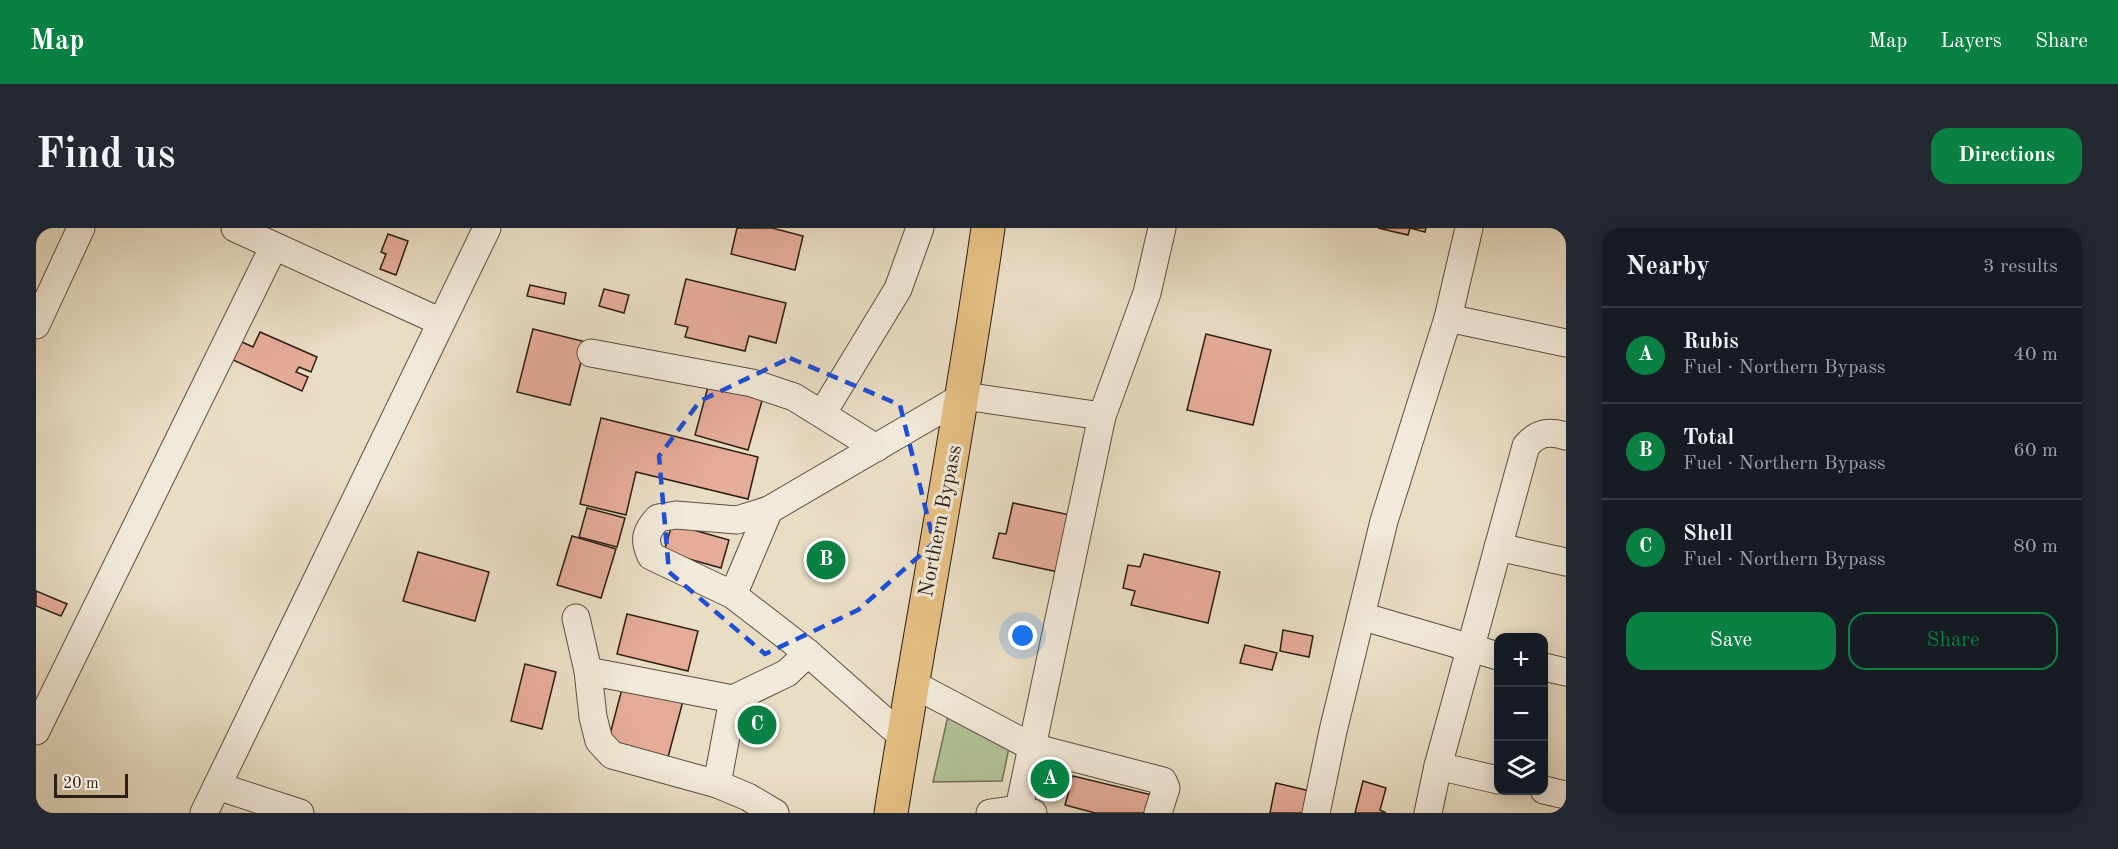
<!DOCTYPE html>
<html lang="en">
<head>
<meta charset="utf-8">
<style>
  :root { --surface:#171b24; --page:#242831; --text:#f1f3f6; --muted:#9ea1a6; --line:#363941; --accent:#0b8043 }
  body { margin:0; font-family:"Old Standard TT",serif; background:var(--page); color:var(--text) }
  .controls { position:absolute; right:18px; bottom:18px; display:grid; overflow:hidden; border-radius:12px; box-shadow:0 3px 15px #0003 }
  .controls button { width:54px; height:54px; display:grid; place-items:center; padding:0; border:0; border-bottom:2px solid var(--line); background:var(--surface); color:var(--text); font:30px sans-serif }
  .scale { position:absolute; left:18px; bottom:15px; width:74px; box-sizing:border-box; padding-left:6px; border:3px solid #2c1e14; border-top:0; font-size:16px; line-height:21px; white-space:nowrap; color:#2c1e14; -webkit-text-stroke:4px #f1e9d9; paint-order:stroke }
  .you { position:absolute; left:987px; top:408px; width:21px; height:21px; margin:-15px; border:4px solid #fff; border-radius:50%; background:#1a73e8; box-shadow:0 0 0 9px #1a73e833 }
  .badge { display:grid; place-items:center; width:39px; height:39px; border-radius:50%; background:var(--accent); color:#fff; font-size:20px; font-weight:700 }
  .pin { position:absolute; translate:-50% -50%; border:3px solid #fff; box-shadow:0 2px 6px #0006 }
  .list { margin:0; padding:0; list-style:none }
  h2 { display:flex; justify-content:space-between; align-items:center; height:78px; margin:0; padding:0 24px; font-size:26px }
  h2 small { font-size:20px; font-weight:400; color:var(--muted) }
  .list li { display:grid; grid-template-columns:39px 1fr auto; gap:18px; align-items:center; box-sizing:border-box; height:96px; padding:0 24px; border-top:2px solid var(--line) }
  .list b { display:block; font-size:22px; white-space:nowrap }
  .list p { margin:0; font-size:20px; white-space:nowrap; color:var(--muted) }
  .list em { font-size:20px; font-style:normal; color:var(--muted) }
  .actions { display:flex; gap:12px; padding:18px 24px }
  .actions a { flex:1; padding:14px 0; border:2px solid var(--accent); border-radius:18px; text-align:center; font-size:21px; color:var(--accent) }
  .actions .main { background:var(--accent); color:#fff }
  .icon { flex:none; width:33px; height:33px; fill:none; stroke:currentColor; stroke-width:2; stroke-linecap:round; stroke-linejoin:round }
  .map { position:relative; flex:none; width:1530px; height:585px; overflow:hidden; border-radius:18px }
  header { display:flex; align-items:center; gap:36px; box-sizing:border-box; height:84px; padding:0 30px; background:var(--accent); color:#fff }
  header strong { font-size:28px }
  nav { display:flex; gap:33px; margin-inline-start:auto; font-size:21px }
  .intro { display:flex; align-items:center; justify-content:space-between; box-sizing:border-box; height:144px; padding:0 36px }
  h1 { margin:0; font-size:42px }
  .button { padding:15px 27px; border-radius:18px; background:var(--accent); color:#fff; font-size:21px; font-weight:700 }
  main { display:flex; gap:36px; padding:0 36px }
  aside { flex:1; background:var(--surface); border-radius:18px; box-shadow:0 3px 15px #0003 }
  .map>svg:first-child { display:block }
  .green { fill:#b2c297; stroke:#6f7056; stroke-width:1.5 }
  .building { fill:#e6ac9a; stroke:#2c1e14; stroke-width:1.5 }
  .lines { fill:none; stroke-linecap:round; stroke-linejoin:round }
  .minor-casing { stroke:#5b4e40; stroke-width:29 }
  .major-casing { stroke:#2c1e14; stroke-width:35 }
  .minor { stroke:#f1e9d9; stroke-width:27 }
  .major { stroke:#e4be82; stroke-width:33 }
  .marked { fill:none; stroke:#1d4ed8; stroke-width:4.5; stroke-dasharray:12 8; stroke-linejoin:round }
  .labels { text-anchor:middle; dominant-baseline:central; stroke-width:6; stroke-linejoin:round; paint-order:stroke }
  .street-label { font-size:21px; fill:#2c1e14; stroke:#f1e9d9 }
</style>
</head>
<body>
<header>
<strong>Map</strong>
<nav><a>Map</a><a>Layers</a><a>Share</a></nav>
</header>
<div class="intro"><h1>Find us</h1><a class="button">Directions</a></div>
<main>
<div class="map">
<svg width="1530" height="585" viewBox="0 0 1530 585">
  <rect width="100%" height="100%" fill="#e9ddc4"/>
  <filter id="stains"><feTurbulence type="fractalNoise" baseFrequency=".00333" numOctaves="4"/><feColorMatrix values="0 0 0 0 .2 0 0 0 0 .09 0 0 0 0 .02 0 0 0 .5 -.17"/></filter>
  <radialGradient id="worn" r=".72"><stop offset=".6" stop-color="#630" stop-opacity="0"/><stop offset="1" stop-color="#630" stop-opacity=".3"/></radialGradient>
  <polygon class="green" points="912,488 974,515 966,553 897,554"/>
  <g class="building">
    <polygon points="701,0 736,0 767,8 759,42 695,26"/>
    <polygon points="1342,0 1390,0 1389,4 1374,0 1372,7"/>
    <polygon points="352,6 372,13 360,47 344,41 350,26 345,24"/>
    <polygon points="650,51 750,75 740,115 713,108 709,123 649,109 652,99 639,96"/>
    <polygon points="494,57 530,65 528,76 491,68"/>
    <polygon points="568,61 593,67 588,85 563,78"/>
    <polygon points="497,101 550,114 534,177 481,164"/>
    <polygon points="224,104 281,129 275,144 263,139 260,144 272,149 266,163 197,132 206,114 217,119"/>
    <polygon points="1170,106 1235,122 1217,197 1151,182"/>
    <polygon points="673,155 727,169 712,222 659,207"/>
    <polygon points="565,190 722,229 712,271 600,244 590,287 544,276"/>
    <polygon points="977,275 1039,288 1027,345 957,330 963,305 970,306"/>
    <polygon points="551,280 589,290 581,319 543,309"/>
    <polygon points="636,296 693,312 685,340 628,324"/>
    <polygon points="536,308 580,321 565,370 521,357"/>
    <polygon points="382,324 453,344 439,393 367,373"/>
    <polygon points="1108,326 1184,344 1172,395 1095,377 1099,363 1087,360 1092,337 1104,339"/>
    <polygon points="0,363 31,376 25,388 0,378"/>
    <polygon points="591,386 662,403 652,443 581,426"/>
    <polygon points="1247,402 1277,408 1273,429 1244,423"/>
    <polygon points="1209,417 1241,425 1236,442 1204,435"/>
    <polygon points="489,436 520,444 506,501 475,493"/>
    <polygon points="587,457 647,473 632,529 572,514"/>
    <polygon points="1037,548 1116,567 1111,585 1059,585 1029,577"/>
    <polygon points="1327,553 1350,560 1344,582 1350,585 1319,585"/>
    <polygon points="1240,555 1274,563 1269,585 1234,585"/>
  </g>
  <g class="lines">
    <g class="minor-casing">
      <g id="minor">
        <polyline points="199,0 405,94"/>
        <polyline points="1412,90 1530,115"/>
        <polyline points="0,97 45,0"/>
        <polyline points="555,125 716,155 758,169 840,220"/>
        <polyline points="786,186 862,61 884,0"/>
        <polyline points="1462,319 1530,334"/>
        <polyline points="697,367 733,282"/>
        <polyline points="1325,388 1462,428"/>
        <polyline points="540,390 552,443 557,489 563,513 576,527 681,556 712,569 739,585"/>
        <polyline points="1508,439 1530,444"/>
        <polyline points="552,443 697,471 751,445 772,425"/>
        <polyline points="875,455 996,519 1127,553 1130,560 1122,585"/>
        <polyline points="0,503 238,18"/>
        <path d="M867,509L772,425L697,367L615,328C607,311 610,303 622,290L640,287L701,292L733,282L928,168L1066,188"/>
        <polyline points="1402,538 1462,552"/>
        <polyline points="681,556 697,471"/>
        <polyline points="181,558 264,585"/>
        <polyline points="1508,562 1530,567"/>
        <polyline points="168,585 451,0"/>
        <polyline points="954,585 982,581 997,585"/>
        <polyline points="982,585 1066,188 1111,65 1126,0"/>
        <polyline points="1280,585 1297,503 1348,293 1412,90 1433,0"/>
        <path d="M1392,585L1402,538L1490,218C1502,204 1513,203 1530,208"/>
      </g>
    </g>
    <g class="major-casing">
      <path id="major" d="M855,585C886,390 924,196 952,0"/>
    </g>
    <use href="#minor" class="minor"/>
    <use href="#major" class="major"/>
  </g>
  <path class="marked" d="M754,130L864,177L898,315L822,382L729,426L633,344L623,228L664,173Z"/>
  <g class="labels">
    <g class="street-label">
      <text transform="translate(905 293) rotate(-79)">Northern Bypass</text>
    </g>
  </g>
  <rect width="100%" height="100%" filter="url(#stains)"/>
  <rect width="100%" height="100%" fill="url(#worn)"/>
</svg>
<div class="controls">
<button>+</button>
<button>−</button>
<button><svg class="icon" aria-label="layers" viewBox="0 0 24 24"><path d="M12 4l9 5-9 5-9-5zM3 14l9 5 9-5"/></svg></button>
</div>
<div class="scale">20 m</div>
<div class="you"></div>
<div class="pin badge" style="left:1014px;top:551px">A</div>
<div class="pin badge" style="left:790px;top:332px">B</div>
<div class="pin badge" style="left:721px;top:497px">C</div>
</div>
<aside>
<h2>Nearby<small>3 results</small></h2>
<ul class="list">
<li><span class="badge">A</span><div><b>Rubis</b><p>Fuel · Northern Bypass</p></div><em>40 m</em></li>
<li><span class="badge">B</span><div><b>Total</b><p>Fuel · Northern Bypass</p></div><em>60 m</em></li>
<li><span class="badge">C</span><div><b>Shell</b><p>Fuel · Northern Bypass</p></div><em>80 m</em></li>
</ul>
<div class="actions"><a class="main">Save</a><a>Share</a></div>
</aside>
</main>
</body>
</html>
